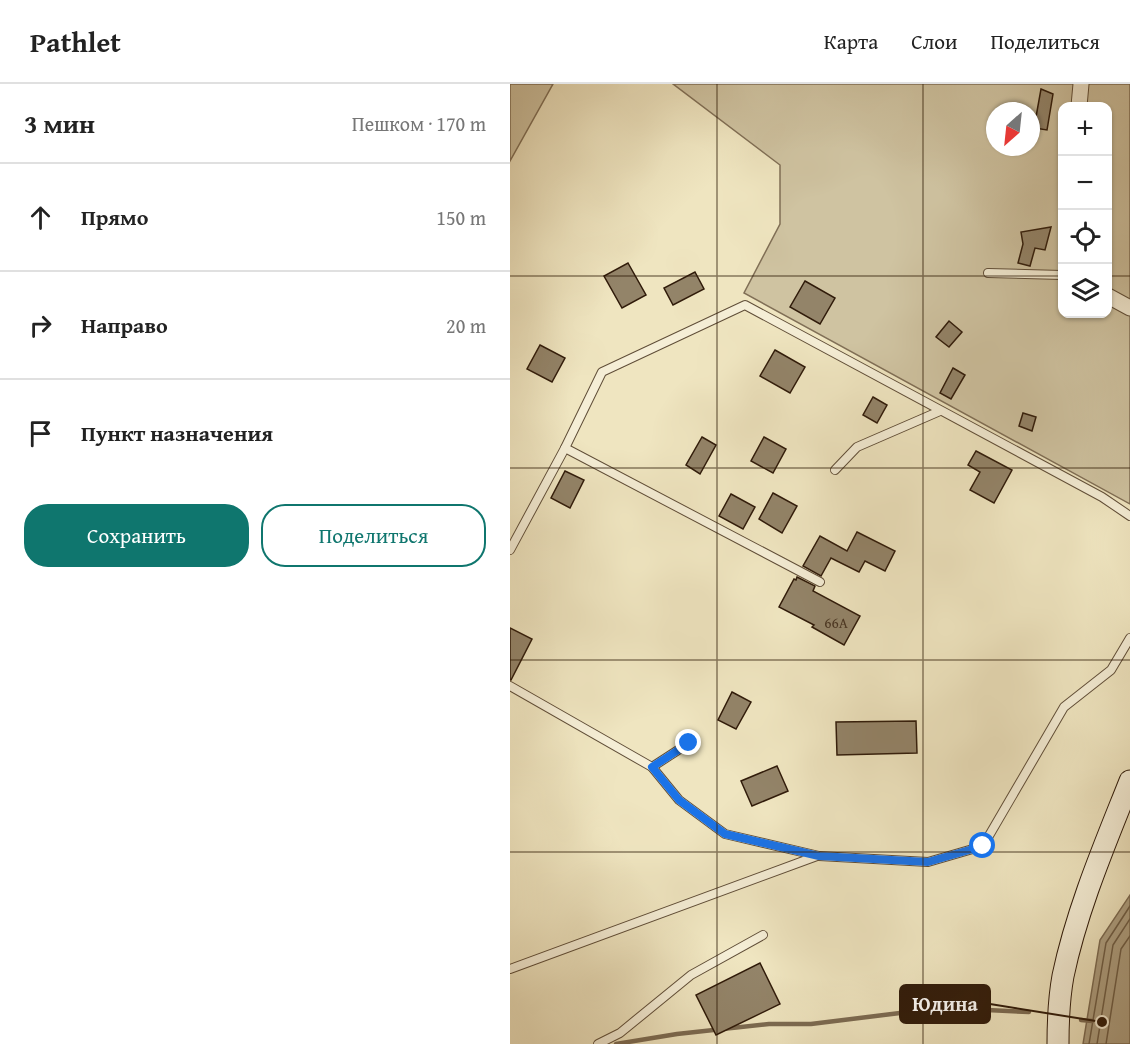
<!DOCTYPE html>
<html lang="ru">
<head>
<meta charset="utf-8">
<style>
  :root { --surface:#fff; --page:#f6f6f6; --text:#222; --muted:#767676; --line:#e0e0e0; --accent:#0f766e }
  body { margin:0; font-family:"Gentium Book Plus",serif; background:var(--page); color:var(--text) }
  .controls { position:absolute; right:18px; top:18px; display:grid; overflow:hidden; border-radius:12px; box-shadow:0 2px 4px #0004 }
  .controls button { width:54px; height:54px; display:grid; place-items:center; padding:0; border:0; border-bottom:2px solid var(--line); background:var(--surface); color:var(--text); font:30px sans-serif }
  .compass { position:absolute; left:476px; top:18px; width:54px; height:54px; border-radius:50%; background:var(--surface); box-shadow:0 2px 4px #0004; rotate:207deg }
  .stop { position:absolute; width:18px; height:18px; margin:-14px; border:4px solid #1a73e8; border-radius:50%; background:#fff }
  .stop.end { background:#1a73e8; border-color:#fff; box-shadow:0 2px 6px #0008 }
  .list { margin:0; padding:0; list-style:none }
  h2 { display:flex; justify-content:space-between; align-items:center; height:78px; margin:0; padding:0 24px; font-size:26px }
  h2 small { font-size:20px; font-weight:400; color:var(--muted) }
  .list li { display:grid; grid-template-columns:39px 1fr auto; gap:18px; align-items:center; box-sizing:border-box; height:108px; padding:0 24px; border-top:2px solid var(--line) }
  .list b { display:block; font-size:22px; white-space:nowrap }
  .list em { font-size:20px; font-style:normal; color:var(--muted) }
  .actions { display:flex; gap:12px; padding:18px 24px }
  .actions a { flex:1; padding:14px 0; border:2px solid var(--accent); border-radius:24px; text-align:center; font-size:21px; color:var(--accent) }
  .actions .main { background:var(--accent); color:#fff }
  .icon { flex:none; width:33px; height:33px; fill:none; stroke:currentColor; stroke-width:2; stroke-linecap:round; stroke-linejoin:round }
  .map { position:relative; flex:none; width:620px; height:960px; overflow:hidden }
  header { display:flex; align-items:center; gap:36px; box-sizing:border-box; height:84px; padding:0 30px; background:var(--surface); border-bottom:2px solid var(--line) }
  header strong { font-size:28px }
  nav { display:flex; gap:33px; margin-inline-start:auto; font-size:21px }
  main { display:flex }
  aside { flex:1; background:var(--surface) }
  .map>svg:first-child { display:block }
  .green { fill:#cfc3a1; stroke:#806f56; stroke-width:1.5; fill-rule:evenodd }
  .water { fill:#aea082; stroke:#7c6b52; stroke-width:1.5 }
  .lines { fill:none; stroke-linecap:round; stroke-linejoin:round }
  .shore { stroke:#6f5e46; stroke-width:1.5 }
  .stream { stroke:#7c6b52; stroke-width:4.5 }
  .building { fill:#938469; stroke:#301b0a; stroke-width:1.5 }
  .service-casing { stroke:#604e38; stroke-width:10 }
  .minor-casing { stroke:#604e38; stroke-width:17 }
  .secondary-casing { stroke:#301b0a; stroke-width:23 }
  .service { stroke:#f5eed6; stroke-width:8 }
  .minor { stroke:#f5eed6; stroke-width:15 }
  .secondary { stroke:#f5eed6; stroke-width:21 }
  .route { stroke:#1a73e8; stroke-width:8 }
  .grid { fill:none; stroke:#301b0a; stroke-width:1.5; stroke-opacity:0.55 }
  .labels { text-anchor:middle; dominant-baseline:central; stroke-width:4.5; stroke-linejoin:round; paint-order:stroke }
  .number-label { font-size:15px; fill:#493522 }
  .leader { fill:none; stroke:#301b0a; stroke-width:2 }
  .callout-dot { fill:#301b0a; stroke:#f5eed6; stroke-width:2 }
  .callout { fill:#301b0a; stroke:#301b0a; stroke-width:2 }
  .callout-label { font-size:20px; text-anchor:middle; font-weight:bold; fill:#fff }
</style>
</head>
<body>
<header>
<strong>Pathlet</strong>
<nav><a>Карта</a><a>Слои</a><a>Поделиться</a></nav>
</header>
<main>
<aside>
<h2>3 мин<small>Пешком · 170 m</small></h2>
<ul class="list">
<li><svg class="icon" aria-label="ahead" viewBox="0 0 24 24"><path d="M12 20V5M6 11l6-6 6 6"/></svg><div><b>Прямо</b></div><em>150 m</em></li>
<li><svg class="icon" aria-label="right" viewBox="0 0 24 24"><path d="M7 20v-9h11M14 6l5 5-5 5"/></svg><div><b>Направо</b></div><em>20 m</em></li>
<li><svg class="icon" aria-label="arrive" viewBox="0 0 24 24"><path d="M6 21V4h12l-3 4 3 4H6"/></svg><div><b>Пункт назначения</b></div></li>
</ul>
<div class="actions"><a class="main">Сохранить</a><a>Поделиться</a></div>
</aside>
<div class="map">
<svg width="620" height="960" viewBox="0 0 620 960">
  <rect width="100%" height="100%" fill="#efe5c0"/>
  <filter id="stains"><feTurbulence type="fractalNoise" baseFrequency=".00333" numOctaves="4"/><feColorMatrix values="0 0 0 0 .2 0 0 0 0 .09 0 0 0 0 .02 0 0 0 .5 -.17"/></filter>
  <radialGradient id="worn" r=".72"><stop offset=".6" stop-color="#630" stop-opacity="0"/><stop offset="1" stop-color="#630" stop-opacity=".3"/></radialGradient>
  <g class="green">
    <polygon points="0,0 43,0 0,77"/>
    <path d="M163,0H620V420L234,209L270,140V81ZM552,22H598V230H552ZM485,27H521V63H485Z"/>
  </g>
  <polygon class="water" points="620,811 620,960 573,960 590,856"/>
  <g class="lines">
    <g class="shore">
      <polyline points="579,960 596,859 620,822"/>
      <polyline points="587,960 603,861 620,835"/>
      <polyline points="596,960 611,865 620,852"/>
    </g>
    <g class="stream">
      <polyline points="571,936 582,937"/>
      <polyline points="106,960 167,950 259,940 301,940 390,929 477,926 519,928"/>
    </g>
  </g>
  <g class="building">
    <polygon points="531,5 543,10 537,46 524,44"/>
    <polygon points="541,143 535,166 525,164 520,182 508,179 513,160 511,148"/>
    <polygon points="118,179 136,211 112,224 94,192"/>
    <polygon points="185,188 194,205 163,221 154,204"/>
    <polygon points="295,197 325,214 310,240 280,223"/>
    <polygon points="439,237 452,248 439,263 426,253"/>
    <polygon points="30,261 55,274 42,298 17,285"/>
    <polygon points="265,266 295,283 280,309 250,292"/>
    <polygon points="443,284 455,291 441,315 430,309"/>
    <polygon points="363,313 377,321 367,339 353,331"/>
    <polygon points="513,329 526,333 522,347 509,342"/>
    <polygon points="192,353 206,361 190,390 176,381"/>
    <polygon points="254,353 276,365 263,389 241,377"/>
    <polygon points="466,367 502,386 484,419 460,406 470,388 458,381"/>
    <polygon points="55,387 74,396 60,424 41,414"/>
    <polygon points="263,409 287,422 272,449 249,435"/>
    <polygon points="221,410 245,423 233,445 209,432"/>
    <polygon points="347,448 385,467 375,487 355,477 349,488 321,474 311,492 293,482 310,452 337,467"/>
    <polygon points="287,493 305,502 303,507 350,532 334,561 302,543 304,541 269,523 284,495 286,496"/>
    <polygon points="0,544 22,555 1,596 0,596"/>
    <polygon points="222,608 241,618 226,645 208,636"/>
    <polygon points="406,637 407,669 327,671 326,638"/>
    <polygon points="267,682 278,707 242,722 231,697"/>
    <polygon points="250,879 270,920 206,951 186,911"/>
  </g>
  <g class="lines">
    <g class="service-casing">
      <g id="service">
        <polyline points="478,189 552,191"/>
        <polyline points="55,364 310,498"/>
        <polyline points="325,386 347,363 430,327"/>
        <polyline points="0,466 55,364 92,288 235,221 592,413 620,432"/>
        <polyline points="0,602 142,683 169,716 215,750 309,772 418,778 473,762 554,623 601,586 620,554"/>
        <polyline points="142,683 179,659"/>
        <polyline points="0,885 307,772"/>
        <polyline points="88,960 110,949 181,891 253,851"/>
      </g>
    </g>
    <g class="minor-casing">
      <g id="minor">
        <polyline points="569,22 571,0"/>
        <polyline points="598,212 620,224"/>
      </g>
    </g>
    <g class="secondary-casing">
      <path id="secondary" d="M548,960C548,937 549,914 553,892C567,825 595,760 620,697"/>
    </g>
    <use href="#service" class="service"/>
    <use href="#minor" class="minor"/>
    <use href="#secondary" class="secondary"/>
  </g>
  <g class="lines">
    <polyline class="route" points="179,659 142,683 169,716 215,750 309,772 418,778 473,762"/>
  </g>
  <path class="grid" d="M207,0V960M413,0V960M0,192H552M598,192H620M0,384H620M0,576H620M0,768H620"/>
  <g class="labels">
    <g class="number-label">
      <text x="326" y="538">66А</text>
    </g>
  </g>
  <path class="leader" d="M592 938L480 920"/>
  <circle class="callout-dot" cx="592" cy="938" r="6"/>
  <rect class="callout" x="390" y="901" width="90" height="38" rx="6"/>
  <g class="callout-label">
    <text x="435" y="927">Юдина</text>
  </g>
  <rect width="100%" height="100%" filter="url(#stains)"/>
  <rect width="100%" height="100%" fill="url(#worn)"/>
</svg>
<div class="controls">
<button>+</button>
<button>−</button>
<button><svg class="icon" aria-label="locate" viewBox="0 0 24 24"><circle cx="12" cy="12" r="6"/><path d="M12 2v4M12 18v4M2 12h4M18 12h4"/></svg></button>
<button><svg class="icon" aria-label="layers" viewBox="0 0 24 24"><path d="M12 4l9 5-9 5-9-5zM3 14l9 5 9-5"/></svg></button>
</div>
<svg class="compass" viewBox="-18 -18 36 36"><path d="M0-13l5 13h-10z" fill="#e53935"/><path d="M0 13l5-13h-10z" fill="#767676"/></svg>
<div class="stop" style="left:473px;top:762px"></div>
<div class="stop end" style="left:179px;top:659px"></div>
</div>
</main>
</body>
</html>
